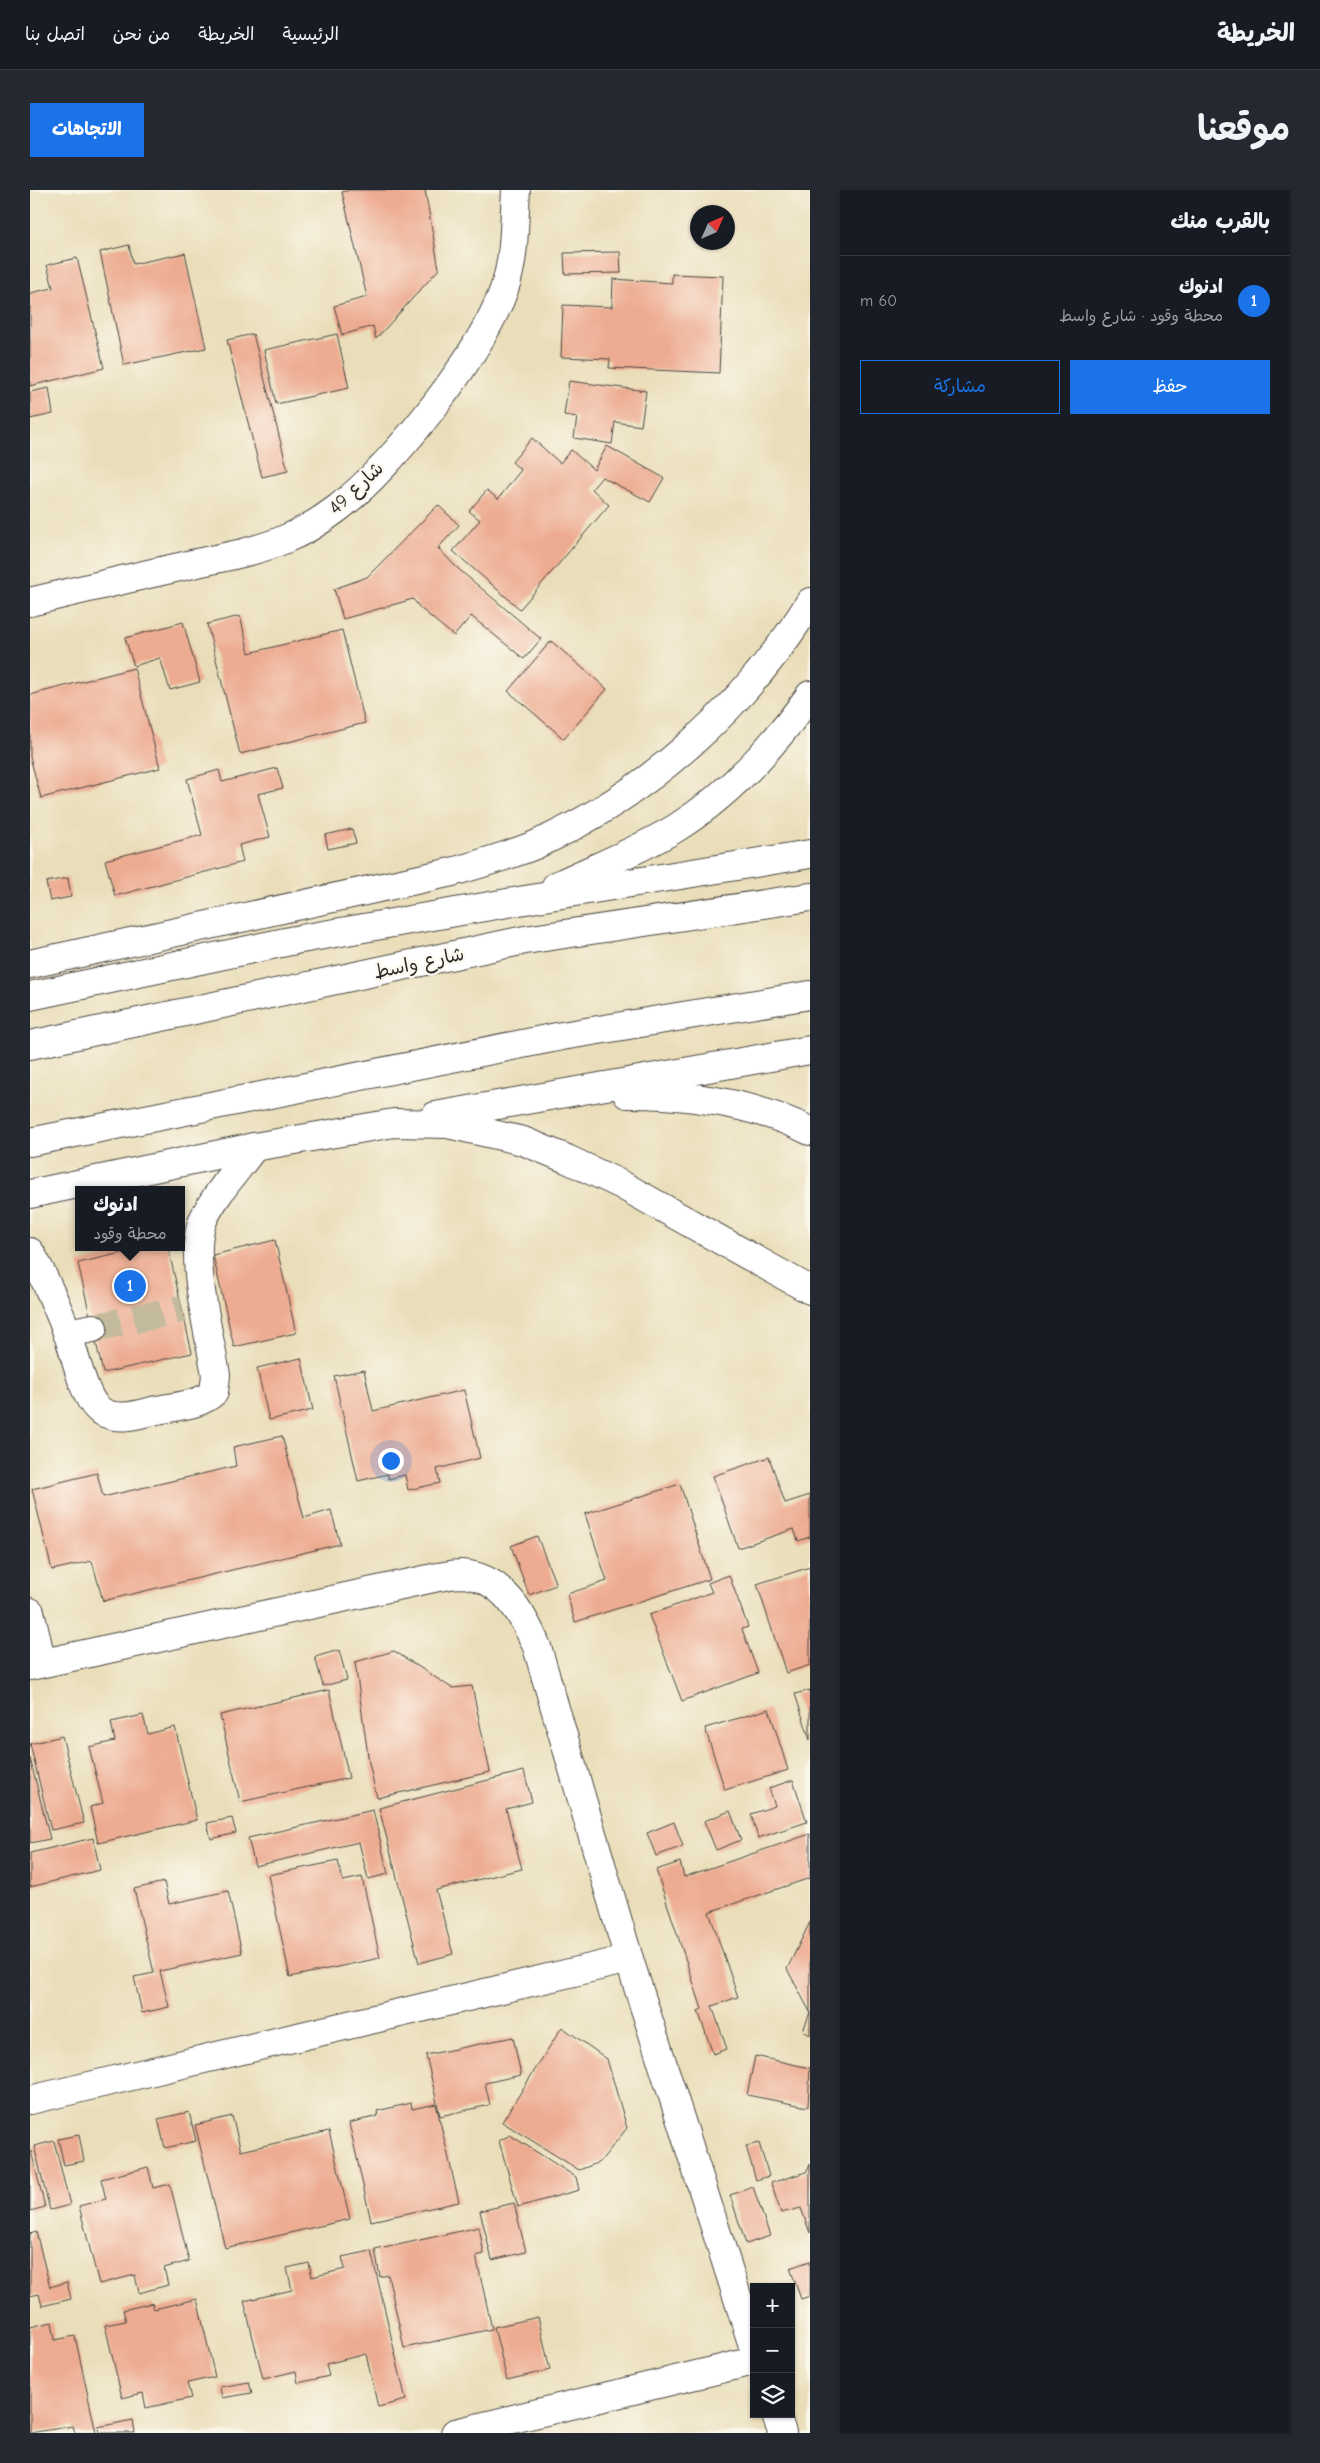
<!DOCTYPE html>
<html lang="ar">
<head>
<meta charset="utf-8">
<style>
  :root { --surface:#171b24; --page:#242831; --text:#f1f3f6; --muted:#9ea1a6; --line:#363941; --accent:#1a73e8 }
  body { margin:0; font-family:"Comic Neue","Playpen Sans Arabic",sans-serif; background:var(--page); color:var(--text); direction:rtl }
  .controls { position:absolute; right:15px; bottom:15px; display:grid; overflow:hidden; border-radius:0px; box-shadow:0 1px 4px #0004 }
  .controls button { width:45px; height:45px; display:grid; place-items:center; padding:0; border:0; border-bottom:1px solid var(--line); background:var(--surface); color:var(--text); font:25px sans-serif }
  .compass { position:absolute; left:660px; top:15px; width:45px; height:45px; border-radius:50%; background:var(--surface); box-shadow:0 1px 4px #0004; rotate:45deg }
  .you { position:absolute; left:360px; top:1270px; width:18px; height:18px; margin:-12px; border:4px solid #fff; border-radius:50%; background:#1a73e8; box-shadow:0 0 0 8px #1a73e833 }
  .badge { display:grid; place-items:center; width:32px; height:32px; border-radius:50%; background:var(--accent); color:#fff; font-size:16px; font-weight:700 }
  .pin { position:absolute; translate:-50% -50%; border:2px solid #fff; box-shadow:0 1px 5px #0006 }
  .popup { position:absolute; left:45px; top:996px; width:110px; height:65px; box-sizing:border-box; display:grid; place-content:center; border-radius:0px; background:var(--surface); filter:drop-shadow(0 1px 4px #0005); font-size:16px; white-space:nowrap; color:var(--muted) }
  .popup b { font-size:19px; color:var(--text) }
  .popup::after { content:''; position:absolute; left:50%; top:100%; margin-left:-10px; border:10px solid transparent; border-top-color:var(--surface) }
  .list { margin:0; padding:0; list-style:none }
  h2 { display:flex; justify-content:space-between; align-items:center; height:65px; margin:0; padding:0 20px; font-size:21px }
  h2 small { font-size:16px; font-weight:400; color:var(--muted) }
  .list li { display:grid; grid-template-columns:32px 1fr auto; gap:15px; align-items:center; box-sizing:border-box; height:90px; padding:0 20px; border-top:1px solid var(--line) }
  .list b { display:block; font-size:19px; white-space:nowrap }
  .list p { margin:0; font-size:16px; white-space:nowrap; color:var(--muted) }
  .list em { font-size:16px; font-style:normal; color:var(--muted) }
  .actions { display:flex; gap:10px; padding:15px 20px }
  .actions a { flex:1; padding:11px 0; border:1px solid var(--accent); border-radius:0px; text-align:center; font-size:18px; color:var(--accent) }
  .actions .main { background:var(--accent); color:#fff }
  .icon { flex:none; width:28px; height:28px; fill:none; stroke:currentColor; stroke-width:2; stroke-linecap:round; stroke-linejoin:round }
  .map { position:relative; flex:none; width:780px; height:2243px; overflow:hidden; direction:ltr; border-radius:0px }
  header { display:flex; align-items:center; gap:30px; box-sizing:border-box; height:70px; padding:0 25px; background:var(--surface); border-bottom:1px solid var(--line) }
  header strong { font-size:24px }
  nav { display:flex; gap:28px; margin-inline-start:auto; font-size:18px }
  .intro { display:flex; align-items:center; justify-content:space-between; box-sizing:border-box; height:120px; padding:0 30px }
  h1 { margin:0; font-size:35px }
  .button { padding:12px 22px; border-radius:0px; background:var(--accent); color:#fff; font-size:18px; font-weight:700 }
  main { display:flex; gap:30px; padding:0 30px }
  aside { flex:1; background:var(--surface); border-radius:0px; box-shadow:0 1px 4px #0004 }
  .map>svg:first-child { display:block }
  .building { fill:#edac91 }
  .lines { fill:none; stroke-linecap:round; stroke-linejoin:round }
  .minor-tunnel { stroke:#c4ba9d; stroke-width:28; stroke-dasharray:28 14; stroke-linecap:butt }
  .minor-casing { stroke:#484640; stroke-width:30 }
  .highway-casing { stroke:#484640; stroke-width:30 }
  .minor { stroke:#fff; stroke-width:28 }
  .highway { stroke:#fff; stroke-width:28 }
  .labels { text-anchor:middle; dominant-baseline:central; stroke-width:4.5; stroke-linejoin:round; paint-order:stroke }
  .street-label { font-size:19px; fill:#2b2b2b; stroke:#fbf7ec }
</style>
</head>
<body>
<header>
<strong>الخريطة</strong>
<nav><a>الرئيسية</a><a>الخريطة</a><a>من نحن</a><a>اتصل بنا</a></nav>
</header>
<div class="intro"><h1>موقعنا</h1><a class="button">الاتجاهات</a></div>
<main>
<aside>
<h2>بالقرب منك<small></small></h2>
<ul class="list">
<li><span class="badge">1</span><div><b>ادنوك</b><p>محطة وقود · شارع واسط</p></div><em>60 m</em></li>
</ul>
<div class="actions"><a class="main">حفظ</a><a>مشاركة</a></div>
</aside>
<div class="map">
<svg width="780" height="2243" viewBox="0 0 780 2243">
  <rect width="100%" height="100%" fill="#fbf7ec"/>
  <filter id="ink" filterUnits="userSpaceOnUse"><feTurbulence type="fractalNoise" baseFrequency=".02" numOctaves="2"/><feDisplacementMap in="SourceGraphic" scale="10" xChannelSelector="R" yChannelSelector="G"/><feConvolveMatrix kernelMatrix="1 2 1 2 8 2 1 2 1" color-interpolation-filters="sRGB"/></filter>
  <filter id="wash" filterUnits="userSpaceOnUse"><feTurbulence type="fractalNoise" baseFrequency=".0096" numOctaves="4" result="noise"/><feDisplacementMap in="SourceGraphic" scale="20" xChannelSelector="R" yChannelSelector="G"/><feGaussianBlur stdDeviation="1.12" result="paint"/><feColorMatrix in="noise" values="0 0 0 0 0 0 0 0 0 0 0 0 0 0 0 0 0 1.4 0 .05"/><feComposite in="paint" operator="in"/></filter>
  <g filter="url(#wash)">
    <rect width="100%" height="100%" fill="#eadeba"/>
    <g id="blocks">
      <g class="building">
        <polygon points="319,0 395,0 409,79 346,149 343,136 312,145 304,116 337,107 312,2"/>
        <polygon points="99,55 103,74 155,63 176,158 94,175 70,62"/>
        <polygon points="590,62 591,83 535,84 534,63"/>
        <polygon points="47,68 74,178 0,196 0,103 23,98 17,75"/>
        <polygon points="642,84 693,86 689,183 579,178 580,169 531,167 533,115 582,117 583,89 642,93"/>
        <polygon points="223,144 258,281 232,287 197,150"/>
        <polygon points="307,144 319,198 246,214 234,160"/>
        <polygon points="539,191 616,201 611,236 585,232 582,254 544,248 547,227 534,225"/>
        <polygon points="19,198 23,224 0,229 0,202"/>
        <polygon points="502,248 530,273 541,260 564,280 577,256 634,288 620,312 572,287 562,299 579,315 490,419 423,361 450,330 439,321 457,300 468,309 491,280 482,272"/>
        <polygon points="408,315 429,335 408,358 425,376 511,449 494,469 441,426 424,446 390,418 383,409 313,429 304,399 337,387"/>
        <polygon points="210,426 219,463 312,440 335,533 210,564 177,434"/>
        <polygon points="153,432 170,492 140,500 130,468 104,476 95,448"/>
        <polygon points="521,451 577,499 534,549 478,501"/>
        <polygon points="104,478 130,578 11,608 0,567 0,505"/>
        <polygon points="247,578 253,598 228,604 240,647 209,655 213,672 85,706 75,670 172,645 157,589 189,580 192,592"/>
        <polygon points="322,639 326,653 298,659 295,645"/>
        <polygon points="38,688 41,707 20,711 16,692"/>
        <polygon points="245,1050 266,1143 204,1157 183,1065"/>
        <polygon points="118,1057 138,1057 162,1163 73,1183 48,1073"/>
        <polygon points="271,1168 283,1220 239,1230 227,1178"/>
        <polygon points="334,1180 343,1221 434,1200 450,1268 407,1279 410,1293 378,1300 375,1285 358,1289 358,1284 328,1291 304,1186"/>
        <polygon points="252,1246 274,1328 301,1320 310,1354 73,1411 62,1371 22,1380 2,1299 67,1283 73,1307 206,1276 203,1257"/>
        <polygon points="739,1267 755,1313 780,1305 780,1347 768,1351 764,1339 708,1358 683,1286"/>
        <polygon points="650,1294 680,1389 545,1432 537,1404 577,1391 555,1324"/>
        <polygon points="507,1346 526,1395 499,1405 481,1356"/>
        <polygon points="780,1377 780,1475 756,1483 727,1394"/>
        <polygon points="699,1385 718,1437 712,1439 728,1483 652,1511 619,1425 682,1402 678,1393"/>
        <polygon points="309,1460 317,1490 293,1496 285,1467"/>
        <polygon points="364,1461 422,1498 442,1496 460,1582 347,1608 339,1573 325,1472"/>
        <polygon points="299,1500 319,1588 210,1612 190,1525"/>
        <polygon points="780,1500 780,1550 765,1504"/>
        <polygon points="739,1519 758,1580 695,1600 675,1538"/>
        <polygon points="113,1525 118,1544 145,1537 167,1630 68,1653 60,1617 73,1613 59,1557 85,1551 81,1532"/>
        <polygon points="32,1546 54,1633 21,1640 0,1554"/>
        <polygon points="0,1568 20,1649 0,1653"/>
        <polygon points="494,1581 502,1612 476,1619 492,1679 406,1700 423,1764 389,1773 349,1618"/>
        <polygon points="763,1590 777,1632 728,1648 721,1624 745,1616 739,1598"/>
        <polygon points="343,1620 358,1684 338,1689 329,1652 225,1676 218,1648"/>
        <polygon points="700,1621 711,1650 686,1660 674,1631"/>
        <polygon points="202,1628 206,1643 181,1649 177,1633"/>
        <polygon points="644,1632 653,1656 626,1666 617,1643"/>
        <polygon points="780,1644 780,1688 679,1722 708,1807 682,1816 697,1859 683,1864 668,1821 672,1819 626,1680 650,1672 654,1687"/>
        <polygon points="63,1648 70,1680 0,1697 0,1663"/>
        <polygon points="308,1671 313,1691 332,1687 350,1768 260,1787 238,1685"/>
        <polygon points="134,1692 139,1714 198,1701 212,1763 130,1781 139,1817 112,1823 104,1787 124,1783 104,1699"/>
        <polygon points="780,1732 780,1822 757,1779"/>
        <polygon points="780,1822 780,1845 773,1841"/>
        <polygon points="532,1837 577,1869 597,1938 570,1972 549,1980 472,1932"/>
        <polygon points="483,1847 491,1885 455,1893 460,1915 410,1926 396,1865"/>
        <polygon points="725,1866 780,1878 778,1917 717,1905"/>
        <polygon points="381,1913 382,1919 406,1914 429,2012 341,2031 319,1933 348,1926 347,1921"/>
        <polygon points="159,1922 166,1951 135,1958 128,1929"/>
        <polygon points="202,1926 211,1961 299,1941 320,2029 195,2058 165,1935"/>
        <polygon points="49,1945 54,1971 34,1975 28,1949"/>
        <polygon points="480,1945 546,1987 549,2000 488,2017 469,1951"/>
        <polygon points="24,1951 40,2015 20,2020 4,1956"/>
        <polygon points="729,1953 739,1986 726,1990 716,1956"/>
        <polygon points="1,1961 15,2017 0,2021 0,1962"/>
        <polygon points="780,1974 780,2043 771,2018 751,2023 741,1993 776,1982"/>
        <polygon points="118,1977 123,1998 140,1994 159,2071 134,2078 138,2095 109,2103 105,2085 69,2094 49,2016 76,2009 71,1989"/>
        <polygon points="723,1997 740,2046 716,2054 700,2005"/>
        <polygon points="484,2013 496,2062 462,2070 450,2021"/>
        <polygon points="449,2037 454,2064 446,2066 462,2139 374,2158 358,2085 350,2087 345,2060"/>
        <polygon points="6,2042 20,2097 37,2092 41,2109 12,2116 9,2104 0,2106 0,2044"/>
        <polygon points="341,2061 376,2210 348,2217 336,2164 296,2174 299,2186 268,2193 266,2181 233,2189 214,2111 262,2100 257,2078 279,2073 282,2087 315,2079 312,2067"/>
        <polygon points="780,2071 780,2106 771,2109 760,2078"/>
        <polygon points="167,2109 185,2187 157,2193 161,2208 116,2218 113,2203 92,2208 75,2135 96,2131 93,2120 122,2113 124,2119"/>
        <polygon points="508,2127 520,2180 477,2190 464,2137"/>
        <polygon points="22,2132 25,2150 45,2146 66,2243 45,2243 43,2236 0,2243 0,2137"/>
        <polygon points="219,2192 222,2203 192,2208 190,2197"/>
        <polygon points="103,2230 105,2243 69,2243 68,2237"/>
      </g>
    </g>
  </g>
  <g filter="url(#ink)">
    <use href="#blocks" fill-opacity="0" stroke="#484640" stroke-width="1"/>
    <g class="lines">
      <polyline class="minor-tunnel" points="63,1138 152,1119"/>
      <g class="minor-casing">
        <g id="minor">
          <path d="M0,412C51,400 103,387 154,376C187,368 222,363 253,350C273,342 291,331 308,318C363,276 459,156 477,90C485,61 484,30 486,0"/>
          <path d="M526,696C566,677 608,661 646,638C700,604 743,557 780,505"/>
          <path d="M0,774L422,682C450,674 478,666 505,655C617,605 716,516 780,412"/>
          <polyline points="0,806 265,750 495,710 780,664"/>
          <path d="M597,904C659,904 724,913 780,941"/>
          <polyline points="405,926 780,860"/>
          <polyline points="0,1004 224,957 364,933 418,934 493,951 537,969 590,994 780,1100"/>
          <path d="M0,1062C15,1087 26,1114 37,1142C45,1162 53,1210 71,1221C88,1232 109,1224 127,1220C146,1216 169,1216 184,1202L186,1185C180,1147 158,1063 173,1030C185,1004 207,981 224,957"/>
          <polyline points="37,1143 63,1138"/>
          <polyline points="0,1422 12,1473"/>
          <path d="M0,1476L408,1387C415,1386 423,1384 431,1384C472,1386 493,1424 507,1457L599,1769L724,2159"/>
          <polyline points="0,1910 599,1769"/>
          <polyline points="746,2224 752,2243"/>
          <polyline points="425,2243 724,2171"/>
        </g>
      </g>
      <g class="highway-casing">
        <g id="highway">
          <polyline points="0,855 495,750 780,707"/>
          <polyline points="0,952 532,846 780,805"/>
        </g>
      </g>
      <use href="#minor" class="minor"/>
      <use href="#highway" class="highway"/>
    </g>
  </g>
  <g class="labels">
    <g class="street-label">
      <text transform="translate(326 298) rotate(-43)">شارع 49</text>
      <text transform="translate(389 773) rotate(-12)">شارع واسط</text>
    </g>
  </g>
</svg>
<div class="controls">
<button>+</button>
<button>−</button>
<button><svg class="icon" aria-label="layers" viewBox="0 0 24 24"><path d="M12 4l9 5-9 5-9-5zM3 14l9 5 9-5"/></svg></button>
</div>
<svg class="compass" viewBox="-18 -18 36 36"><path d="M0-13l5 13h-10z" fill="#e53935"/><path d="M0 13l5-13h-10z" fill="#9ea1a6"/></svg>
<div class="you"></div>
<div class="pin badge" style="left:100px;top:1096px">1</div>
<div class="popup"><b>ادنوك</b>محطة وقود</div>
</div>
</main>
</body>
</html>
